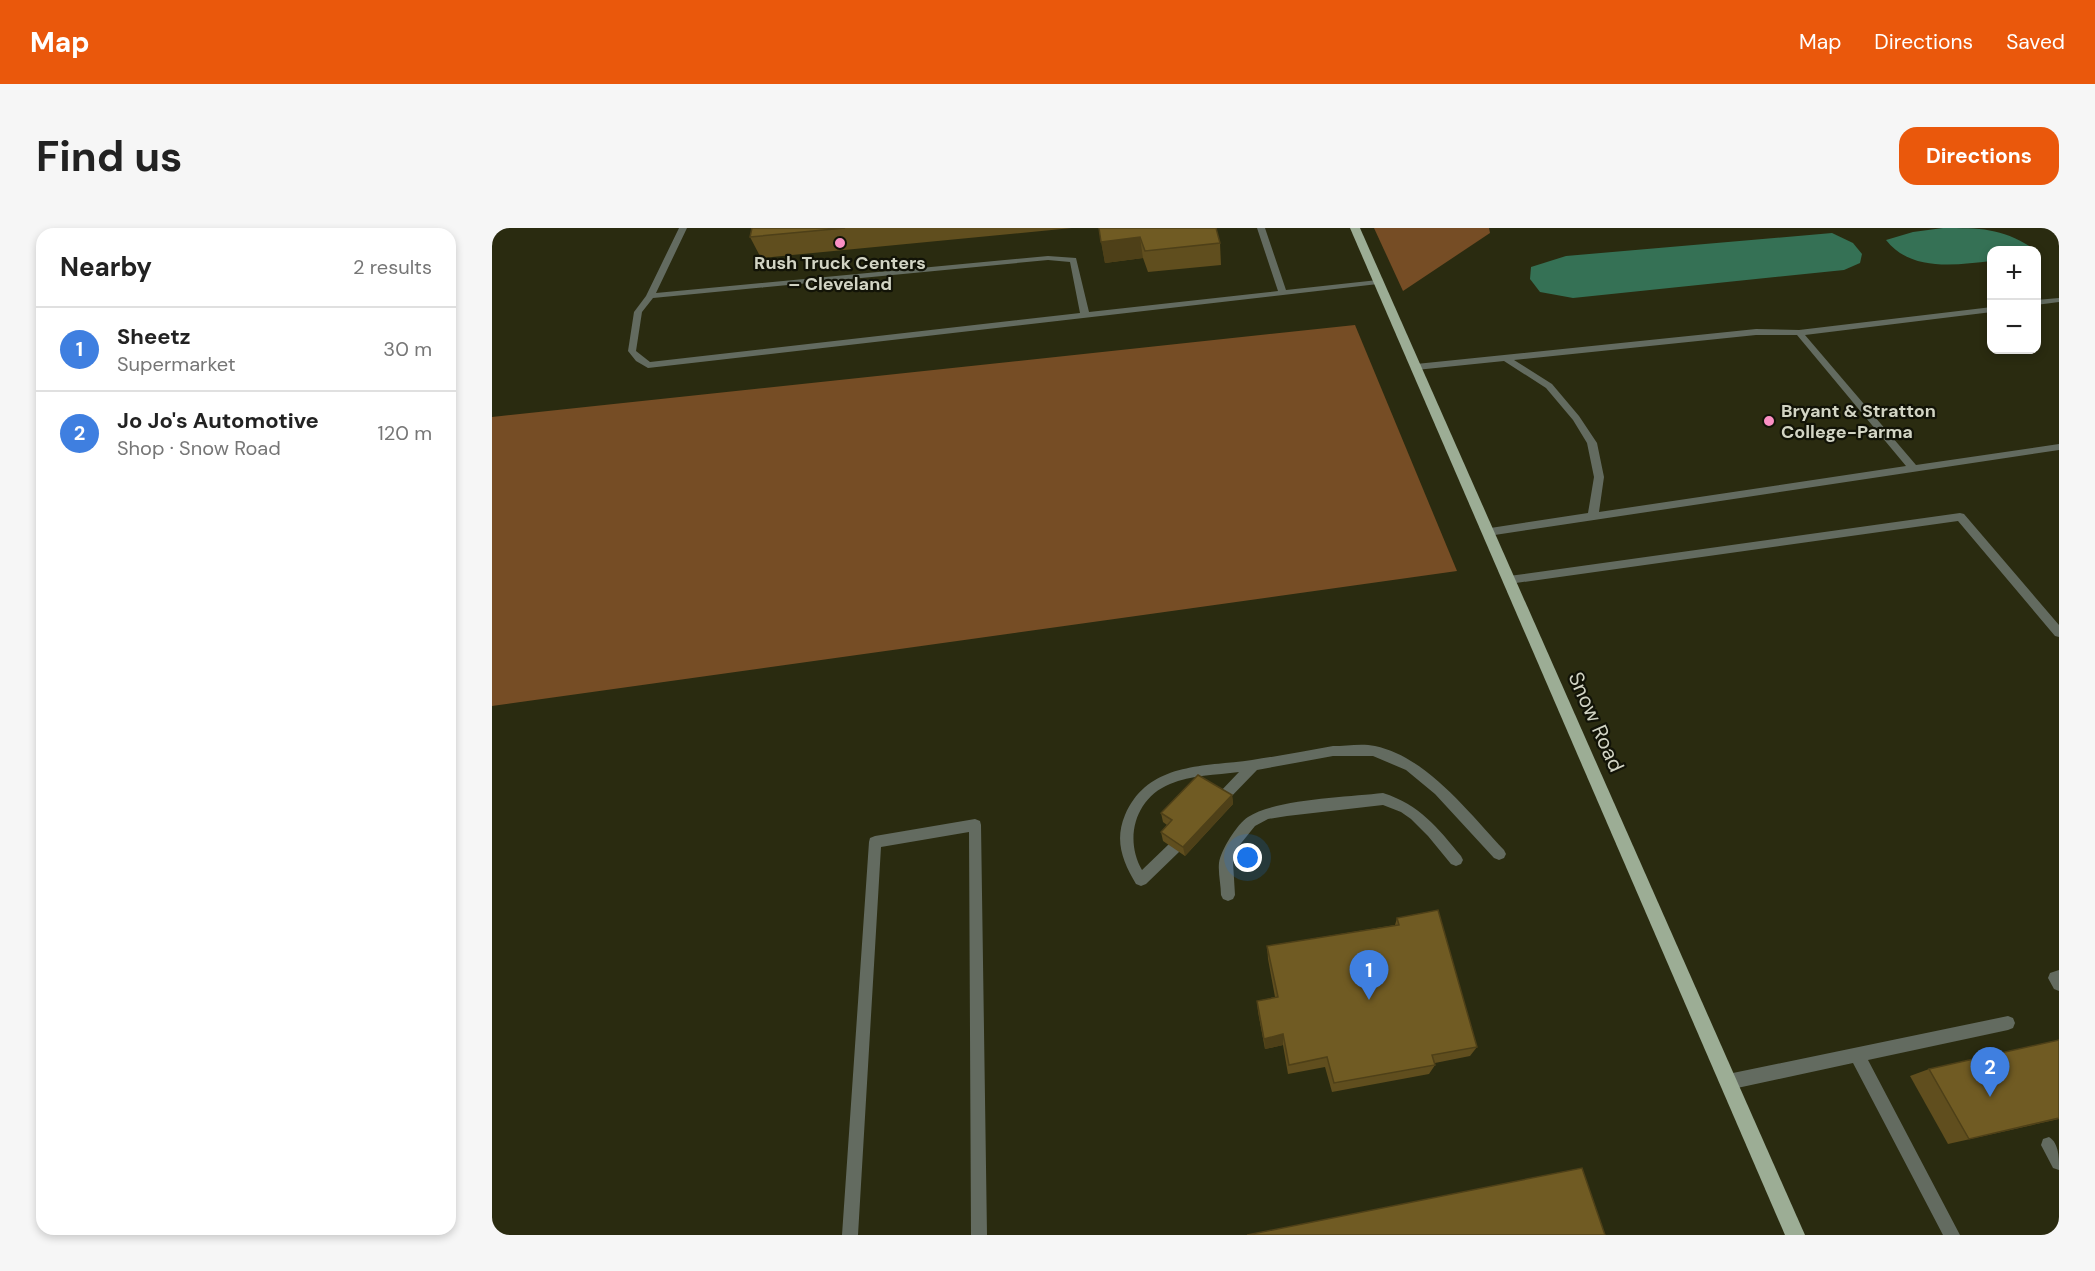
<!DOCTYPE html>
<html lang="en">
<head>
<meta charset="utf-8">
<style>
  :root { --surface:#fff; --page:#f6f6f6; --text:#222; --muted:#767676; --line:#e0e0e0; --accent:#ea580c }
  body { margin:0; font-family:"DM Sans",sans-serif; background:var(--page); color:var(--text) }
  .controls { position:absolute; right:18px; top:18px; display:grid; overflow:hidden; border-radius:12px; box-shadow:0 3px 9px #0003 }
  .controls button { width:54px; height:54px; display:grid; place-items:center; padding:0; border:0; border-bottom:2px solid var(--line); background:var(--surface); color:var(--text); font:30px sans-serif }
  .you { position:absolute; left:756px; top:630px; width:21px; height:21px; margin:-15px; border:4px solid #fff; border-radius:50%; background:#1a73e8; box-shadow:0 0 0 9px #1a73e833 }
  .badge { display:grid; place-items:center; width:39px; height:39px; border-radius:50%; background:var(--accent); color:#fff; font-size:20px; font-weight:700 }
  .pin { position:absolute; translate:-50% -50px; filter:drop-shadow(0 2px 3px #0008) }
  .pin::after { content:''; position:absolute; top:32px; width:21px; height:18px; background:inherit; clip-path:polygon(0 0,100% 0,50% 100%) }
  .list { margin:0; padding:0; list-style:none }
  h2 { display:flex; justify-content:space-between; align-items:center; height:78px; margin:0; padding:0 24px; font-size:26px }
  h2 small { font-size:20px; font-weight:400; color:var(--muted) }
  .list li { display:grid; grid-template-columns:39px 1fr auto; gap:18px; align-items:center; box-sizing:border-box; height:84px; padding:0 24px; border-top:2px solid var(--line) }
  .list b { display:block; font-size:22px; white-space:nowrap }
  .list p { margin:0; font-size:20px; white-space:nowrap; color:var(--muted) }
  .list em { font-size:20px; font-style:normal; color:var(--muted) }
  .map { position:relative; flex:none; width:1567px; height:1007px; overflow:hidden; border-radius:18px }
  header { display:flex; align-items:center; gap:36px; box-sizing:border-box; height:84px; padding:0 30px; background:var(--accent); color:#fff }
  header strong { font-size:28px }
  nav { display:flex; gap:33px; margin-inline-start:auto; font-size:21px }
  .intro { display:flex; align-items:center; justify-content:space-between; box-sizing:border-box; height:144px; padding:0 36px }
  h1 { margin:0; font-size:42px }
  .button { padding:15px 27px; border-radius:18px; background:var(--accent); color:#fff; font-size:21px; font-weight:700 }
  main { display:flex; gap:36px; padding:0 36px }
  aside { flex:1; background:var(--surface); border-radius:18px; box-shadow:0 3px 9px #0003 }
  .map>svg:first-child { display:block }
  .forest { fill:#764d25 }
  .water { fill:#357155 }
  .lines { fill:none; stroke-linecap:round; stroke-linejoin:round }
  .lane { fill:#636b60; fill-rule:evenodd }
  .primary { fill:#9cad95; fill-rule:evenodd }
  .wall { fill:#604e1e }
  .shaded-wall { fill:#4e4018 }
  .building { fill:#705b23; stroke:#4e4018; stroke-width:1.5 }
  .poi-dot { fill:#fb8fc4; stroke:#121307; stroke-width:2 }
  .labels { text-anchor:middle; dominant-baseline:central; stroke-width:4.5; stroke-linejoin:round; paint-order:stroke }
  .far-poi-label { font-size:18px; font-weight:bold; fill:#d2d4c4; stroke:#121307 }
  .street-label { font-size:21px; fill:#d2d4c4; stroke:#121307 }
</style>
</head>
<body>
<header>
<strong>Map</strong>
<nav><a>Map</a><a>Directions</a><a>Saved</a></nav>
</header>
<div class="intro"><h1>Find us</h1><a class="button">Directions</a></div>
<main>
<aside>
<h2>Nearby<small>2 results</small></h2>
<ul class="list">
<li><span class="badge" style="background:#3f7fe0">1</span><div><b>Sheetz</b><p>Supermarket</p></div><em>30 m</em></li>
<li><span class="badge" style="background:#3f7fe0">2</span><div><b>Jo Jo's Automotive</b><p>Shop · Snow Road</p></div><em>120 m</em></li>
</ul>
</aside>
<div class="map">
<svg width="1567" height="1007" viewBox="0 0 1567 1007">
  <rect width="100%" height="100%" fill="#2a2b10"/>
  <g class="forest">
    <polygon points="882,0 997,0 998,5 911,63"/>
    <polygon points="863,97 965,343 0,478 0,189"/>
  </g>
  <g class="water">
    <path d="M1451,0C1488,0 1509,0 1539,19V22H1500L1499,33C1464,37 1419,44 1394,12L1421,4Z"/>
    <polygon points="1340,5 1361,15 1370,26 1368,35 1352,42 1081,70 1048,64 1038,51 1039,39 1074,28"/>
  </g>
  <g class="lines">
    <g class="lane">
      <path d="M187,0H195L164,65L556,28L584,30L597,84L786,63L765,0H773L794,62L886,52L890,54L886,56L156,140L144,133L136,123L142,84L154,68ZM556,32L578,34L588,85L158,134L144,123L150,84L161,70Z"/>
      <polygon points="1567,70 1567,74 1544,77 1544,72"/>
      <path d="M1500,79V84L1313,107L1424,237L1567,216V222L996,308L992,307L991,304L992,301L1096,285L1102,249L1095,215L1081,192L1054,160L1012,133L924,142L920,139L924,136L1264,101L1307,102ZM1264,107H1305L1414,238L1107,284L1112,249L1105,215L1087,188L1060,156L1022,132Z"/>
      <polygon points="1468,285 1472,286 1567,397 1567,409 1563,408 1466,293 1017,356 1012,352 1017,348"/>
      <path d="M841,518C854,518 870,515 883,518C935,529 977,585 1012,622L1014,626L1012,630L1007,632L1002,630L943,566L914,542L881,528H841L765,542L734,574L730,576L726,574L724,570L726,566L747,544C724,547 699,547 678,556C643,570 632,611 650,642L677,616L682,614L687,616L689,620L687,624L654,656L649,658L644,656C631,634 622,613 633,587C656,534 711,539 760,532C787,528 814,523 841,518Z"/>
      <path d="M891,565C928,577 945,599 969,628L971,632L969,636L964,638L959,636L936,608L919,591L909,584L891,577L795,588L776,591L763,598L746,619L741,634L743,667L741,671L736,673L731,671L729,667C729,657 726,645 727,635C729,622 745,596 756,589C784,571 856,569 891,565Z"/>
      <polygon points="483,591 488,593 489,597 495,1007 479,1007 477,604 389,619 366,1007 350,1007 377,614 378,610 383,608"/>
      <polygon points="1567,742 1567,763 1562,761 1556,750 1558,745"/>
      <polygon points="1516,788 1521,790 1523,795 1521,800 1516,802 1376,832 1468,1007 1451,1007 1361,835 1236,862 1231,859 1228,854 1231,849 1236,846"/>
      <path d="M1557,909C1567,915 1567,930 1567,942L1561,940L1549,917L1551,911Z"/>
    </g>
    <polygon class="primary" points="858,0 868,0 1313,1007 1293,1007"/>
  </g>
  <g class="wall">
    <polygon points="260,0 580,0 269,30 258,9"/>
    <polygon points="607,0 728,15 729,37 656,44 651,30 613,35"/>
    <polygon points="740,567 741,576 693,628 671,613 669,604 675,597 671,594 669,585"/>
    <polygon points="905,690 985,819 978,828 943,835 943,837 937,846 840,864 833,839 796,846 791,817 773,821 766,784 765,773 783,769 776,731 775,718 903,697"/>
    <polygon points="1437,841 1567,891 1456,916 1418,848"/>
  </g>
  <g class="shaded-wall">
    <polygon points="648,9 651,30 613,35 609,14"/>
    <polygon points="740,567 741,576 693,628 691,619"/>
    <polygon points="791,806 791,817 773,821 772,811"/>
  </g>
  <g class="building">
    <polygon points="260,0 353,0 258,9"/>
    <polygon points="607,0 724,0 728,15 653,23 648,9 609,14"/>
    <polygon points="706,547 740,567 691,619 669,604 680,592 669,585"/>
    <polygon points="946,682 985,819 940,827 943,837 842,855 835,829 797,837 791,806 772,811 765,773 786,769 775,718 907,697 905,690"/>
    <polygon points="1567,812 1567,890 1477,911 1437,841"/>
    <polygon points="1090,940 1113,1007 755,1007"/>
  </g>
  <g class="poi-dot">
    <circle cx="348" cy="15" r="6"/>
    <circle cx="1277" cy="193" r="6"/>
  </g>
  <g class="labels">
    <g class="far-poi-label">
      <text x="348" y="35">Rush Truck Centers<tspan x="348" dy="21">– Cleveland</tspan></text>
      <text x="1289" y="183" text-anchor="start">Bryant &amp; Stratton<tspan x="1289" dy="21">College-Parma</tspan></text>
    </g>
    <g class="street-label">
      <text transform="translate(1104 494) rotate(66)">Snow Road</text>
    </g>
  </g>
</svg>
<div class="controls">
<button>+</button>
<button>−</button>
</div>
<div class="you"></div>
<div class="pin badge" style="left:877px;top:772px;background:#3f7fe0">1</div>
<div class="pin badge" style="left:1498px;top:869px;background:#3f7fe0">2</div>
</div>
</main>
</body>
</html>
